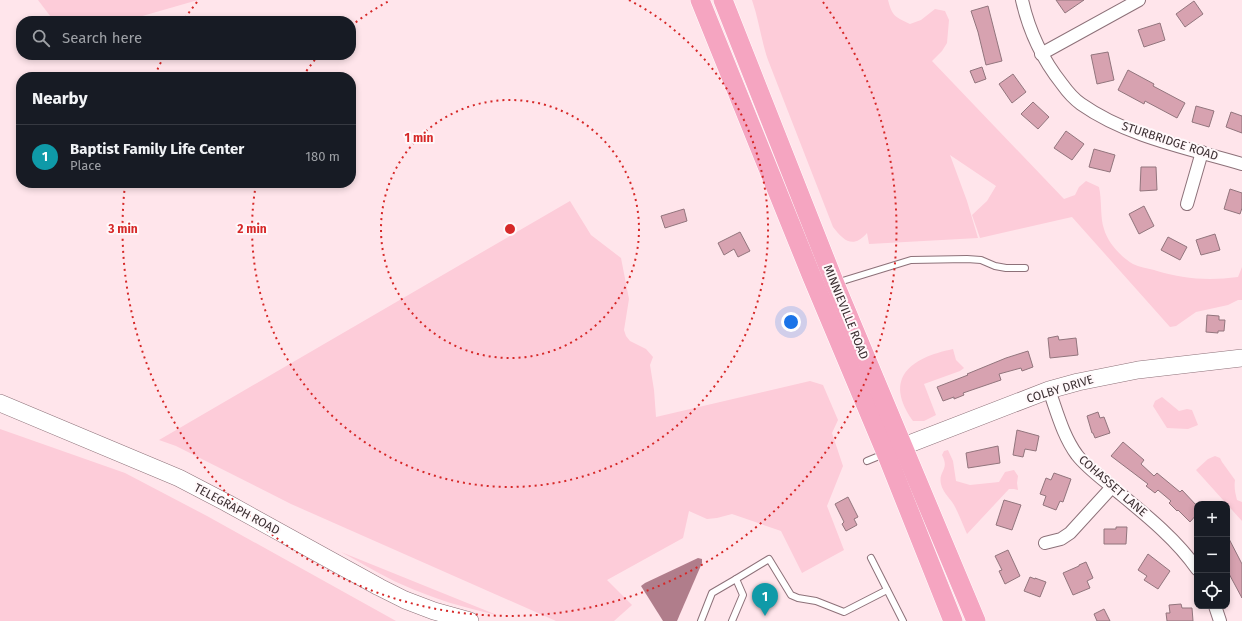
<!DOCTYPE html>
<html lang="en">
<head>
<meta charset="utf-8">
<style>
  :root { --surface:#171b24; --page:#20242c; --text:#f1f3f6; --muted:#9ea1a6; --line:#363941; --accent:#1a73e8 }
  body { margin:0; font-family:"Fira Sans",sans-serif; background:var(--page); color:var(--text) }
  .controls { position:absolute; right:12px; bottom:12px; display:grid; overflow:hidden; border-radius:8px; box-shadow:0 2px 6px #0003 }
  .controls button { width:36px; height:36px; display:grid; place-items:center; padding:0; border:0; border-bottom:1px solid var(--line); background:var(--surface); color:var(--text); font:20px sans-serif }
  .you { position:absolute; left:791px; top:322px; width:14px; height:14px; margin:-10px; border:3px solid #fff; border-radius:50%; background:#1a73e8; box-shadow:0 0 0 6px #1a73e833 }
  .badge { display:grid; place-items:center; width:26px; height:26px; border-radius:50%; background:var(--accent); color:#fff; font-size:13px; font-weight:700 }
  .pin { position:absolute; translate:-50% -33px; filter:drop-shadow(0 1px 2px #0008) }
  .pin::after { content:''; position:absolute; top:21px; width:14px; height:12px; background:inherit; clip-path:polygon(0 0,100% 0,50% 100%) }
  .list { margin:0; padding:0; list-style:none }
  h2 { display:flex; justify-content:space-between; align-items:center; height:52px; margin:0; padding:0 16px; font-size:17px }
  h2 small { font-size:13px; font-weight:400; color:var(--muted) }
  .list li { display:grid; grid-template-columns:26px 1fr auto; gap:12px; align-items:center; box-sizing:border-box; height:64px; padding:0 16px; border-top:1px solid var(--line) }
  .list b { display:block; font-size:15px; white-space:nowrap }
  .list p { margin:0; font-size:13px; white-space:nowrap; color:var(--muted) }
  .list em { font-size:13px; font-style:normal; color:var(--muted) }
  .icon { flex:none; width:22px; height:22px; fill:none; stroke:currentColor; stroke-width:2; stroke-linecap:round; stroke-linejoin:round }
  .map { position:relative; flex:none; width:1242px; height:621px; overflow:hidden }
  .search { position:absolute; background:var(--surface); box-shadow:0 2px 6px #0003; left:16px; top:16px; width:340px; height:44px; display:flex; align-items:center; gap:10px; box-sizing:border-box; padding:0 14px; border-radius:16px; color:var(--muted); font-size:15px }
  .panel { position:absolute; background:var(--surface); box-shadow:0 2px 6px #0003; left:16px; top:72px; width:340px; height:116px; border-radius:16px }
  .map>svg:first-child { display:block }
  .green { fill:#fdccd9 }
  .water { fill:#b07d8b }
  .building { fill:#d7a2b0; stroke:#92757d }
  .lines { fill:none; stroke-linecap:round; stroke-linejoin:round }
  .lane-casing { stroke:#8d7179; stroke-width:8 }
  .street-casing { stroke:#8d7179; stroke-width:14 }
  .secondary-casing { stroke:#8d7179; stroke-width:18 }
  .primary-casing { stroke:#fff; stroke-width:20 }
  .lane { stroke:#fff; stroke-width:6 }
  .street { stroke:#fff; stroke-width:12 }
  .secondary { stroke:#fff; stroke-width:17 }
  .primary { stroke:#f5a5c1; stroke-width:19 }
  .ring { fill:none; stroke:#d62828; stroke-width:2; stroke-dasharray:2 4 }
  .labels { text-anchor:middle; dominant-baseline:central; stroke-width:4; stroke-linejoin:round; paint-order:stroke }
  .street-label { font-size:12px; fill:#3d3033; stroke:#fff8fa }
  .centre { fill:#d62828; stroke:#fff8fa; stroke-width:2 }
  .ring-label { font-size:12px; text-anchor:middle; font-weight:bold; fill:#d62828; stroke:#fff8fa; stroke-width:4; stroke-linejoin:round; paint-order:stroke }
</style>
</head>
<body>
<div class="map">
<svg width="1242" height="621" viewBox="0 0 1242 621">
  <rect width="100%" height="100%" fill="#ffe5eb"/>
  <g class="green">
    <polygon points="38,0 198,0 125,21 54,21"/>
    <path d="M752,0H888C892,16 895,17 910,24L921,20L935,9L945,11L949,20L947,43L942,51L932,61L1064,199L1075,195L1079,187L1086,181L1099,187C1102,200 1100,218 1104,229C1108,243 1121,257 1133,264C1139,267 1147,268 1154,270C1183,279 1208,281 1238,277L1242,267V300H1238L1228,305L1196,312L1176,326L1170,327L1072,217L980,238L972,215L987,201L996,186L950,155L967,201L978,238L869,244L867,233C853,249 844,241 833,227L768,60C761,40 759,20 752,0Z"/>
    <polygon points="570,201 591,235 621,258 629,299 624,330 626,336 630,341 646,349 653,357 650,365 654,390 656,417 810,381 823,385 838,420 832,433 843,466 827,506 844,550 802,573 781,531 732,514 717,518 707,519 689,511 683,538 607,580 632,605 614,621 556,621 291,504 176,446 159,440"/>
    <path d="M953,349L956,360L964,368L960,371L924,384L936,415L924,421H913C883,378 910,358 953,349Z"/>
    <polygon points="1162,397 1179,411 1187,409 1192,410 1198,425 1188,429 1167,428 1153,406 1155,401"/>
    <polygon points="0,429 125,473 207,516 396,621 0,621"/>
    <path d="M948,450L953,461L956,481L970,485L999,482L1005,472L1014,470L1018,476L1017,483L1018,490L1014,489H1009L967,534C963,525 959,514 954,505C950,498 943,493 941,484C938,471 950,470 942,455L944,451Z"/>
    <path d="M1215,456L1220,458L1222,462L1235,480C1234,487 1235,492 1237,500L1242,502V521L1196,470L1208,459Z"/>
    <path d="M341,552L497,615C465,608 434,599 403,585C382,576 362,563 341,552Z"/>
  </g>
  <polygon class="water" points="698,558 702,559 702,563 677,621 663,621 641,586 645,583"/>
  <g class="building">
    <polygon points="1056,0 1084,0 1065,13"/>
    <polygon points="1194,1 1203,14 1185,27 1176,14"/>
    <polygon points="988,6 1002,61 986,65 978,32 971,11"/>
    <polygon points="1160,23 1165,40 1144,47 1138,30"/>
    <polygon points="1108,52 1114,80 1097,84 1091,55"/>
    <polygon points="982,67 986,79 975,83 970,71"/>
    <polygon points="1128,70 1154,84 1153,86 1185,103 1177,118 1145,101 1144,104 1118,90"/>
    <polygon points="1013,74 1026,92 1012,103 999,84"/>
    <polygon points="1033,102 1049,117 1038,129 1021,114"/>
    <polygon points="1196,106 1214,111 1209,127 1192,122"/>
    <polygon points="1231,112 1242,116 1242,133 1226,127"/>
    <polygon points="1066,131 1084,144 1072,160 1054,148"/>
    <polygon points="1094,149 1115,155 1110,172 1089,167"/>
    <polygon points="1141,167 1156,167 1157,190 1140,191"/>
    <polygon points="1230,189 1242,193 1242,208 1240,214 1224,209"/>
    <polygon points="1144,206 1154,226 1139,234 1129,214"/>
    <polygon points="684,209 687,221 665,228 661,216"/>
    <polygon points="740,232 750,251 738,257 734,249 724,255 718,243"/>
    <polygon points="1215,234 1220,250 1201,255 1196,240"/>
    <polygon points="1168,237 1187,247 1180,260 1161,250"/>
    <polygon points="1207,315 1219,316 1219,320 1225,320 1224,331 1218,331 1218,333 1206,332"/>
    <polygon points="1058,336 1059,340 1076,338 1078,355 1050,358 1048,338"/>
    <polygon points="1028,351 1033,367 1022,371 1021,368 999,374 1001,380 963,393 964,395 954,399 954,397 943,401 937,387 968,375 967,374 1006,358"/>
    <polygon points="1098,412 1100,418 1104,417 1110,433 1095,438 1093,433 1092,433 1087,416"/>
    <polygon points="1017,430 1039,436 1036,451 1025,449 1023,457 1013,455"/>
    <polygon points="1123,442 1144,460 1141,464 1154,476 1157,473 1180,492 1182,490 1197,506 1197,514 1190,522 1178,510 1177,511 1169,503 1171,501 1158,490 1155,493 1146,486 1148,484 1111,456"/>
    <polygon points="998,446 1000,463 968,468 966,453"/>
    <polygon points="1054,473 1071,479 1063,502 1060,501 1056,510 1043,505 1046,496 1040,494 1046,478 1051,480"/>
    <polygon points="848,497 858,517 854,519 857,525 846,531 842,524 844,522 835,504"/>
    <polygon points="1004,500 1021,505 1012,530 996,525"/>
    <polygon points="1116,527 1127,527 1126,544 1104,544 1104,529 1116,529"/>
    <polygon points="1227,535 1242,564 1242,598 1227,570"/>
    <polygon points="1008,550 1020,576 1005,584 999,571 1002,570 995,556"/>
    <polygon points="1148,554 1170,571 1158,589 1144,580 1147,576 1138,570"/>
    <polygon points="1086,562 1093,578 1087,581 1090,588 1073,595 1063,573 1079,566 1079,565"/>
    <polygon points="1030,577 1035,579 1035,578 1046,582 1040,597 1024,591"/>
    <polygon points="1181,604 1182,608 1192,608 1193,621 1167,621 1166,613 1170,613 1169,605"/>
    <polygon points="1104,609 1110,621 1097,621 1094,614"/>
  </g>
  <g class="lines">
    <g class="lane-casing">
      <g id="lane">
        <polyline points="836,283 911,260 967,259 981,260 995,266 1006,268 1025,268"/>
        <polyline points="867,461 884,454"/>
        <polyline points="871,558 903,621"/>
        <polyline points="701,621 712,593 736,579"/>
        <polyline points="732,621 743,595 736,579 769,559 791,595 798,598 816,601 844,612 887,590"/>
      </g>
    </g>
    <g class="street-casing">
      <g id="street">
        <path d="M1022,0C1029,31 1042,59 1062,84C1067,91 1074,99 1081,104C1128,137 1188,148 1242,164"/>
        <polyline points="1041,54 1139,0"/>
        <polyline points="1187,204 1202,152"/>
        <path d="M1049,390C1057,412 1063,436 1077,455C1088,469 1104,480 1118,492C1146,515 1176,539 1197,569"/>
        <polyline points="1045,543 1061,539 1070,533 1112,487"/>
        <polyline points="1215,606 1220,621"/>
      </g>
    </g>
    <g class="secondary-casing">
      <g id="secondary">
        <polyline points="0,403 179,478 227,503 379,587 405,600 434,611 470,621"/>
        <polyline points="891,451 1049,390 1078,382 1138,370 1242,358"/>
      </g>
    </g>
    <g class="primary-casing">
      <g id="primary">
        <polyline points="700,0 812,277 886,453 953,621"/>
        <polyline points="723,0 835,284 976,621"/>
      </g>
    </g>
    <use href="#lane" class="lane"/>
    <use href="#street" class="street"/>
    <use href="#secondary" class="secondary"/>
    <use href="#primary" class="primary"/>
  </g>
  <g class="ring">
    <circle cx="510" cy="229" r="129"/>
    <path d="M303 76A258 258 0 0 1 318 56M351 26A258 258 0 0 1 391 0M629 0A258 258 0 1 1 256 184"/>
    <path d="M155 75A387 387 0 0 1 164 56M185 18A387 387 0 0 1 197 2M823 2A387 387 0 1 1 125 185"/>
  </g>
  <g class="labels">
    <g class="street-label">
      <text transform="translate(1170 141) rotate(18)">STURBRIDGE ROAD</text>
      <text transform="translate(846 312) rotate(68)">MINNIEVILLE ROAD</text>
      <text transform="translate(1060 389) rotate(-17)">COLBY DRIVE</text>
      <text transform="translate(1113 486) rotate(41)">COHASSET LANE</text>
      <text transform="translate(237 509) rotate(28)">TELEGRAPH ROAD</text>
    </g>
  </g>
  <circle cx="510" cy="229" r="6" class="centre"/>
  <g class="ring-label">
    <text x="419" y="142">1 min</text>
    <text x="252" y="233">2 min</text>
    <text x="123" y="233">3 min</text>
  </g>
</svg>
<div class="controls">
<button>+</button>
<button>−</button>
<button><svg class="icon" aria-label="locate" viewBox="0 0 24 24"><circle cx="12" cy="12" r="6"/><path d="M12 2v4M12 18v4M2 12h4M18 12h4"/></svg></button>
</div>
<div class="you"></div>
<div class="pin badge" style="left:765px;top:616px;background:#0f9aa8">1</div>
<div class="search"><svg class="icon" aria-label="search" viewBox="0 0 24 24"><circle cx="10" cy="10" r="6"/><path d="M15 15l6 6"/></svg>Search here</div>
<section class="panel">
<h2>Nearby<small></small></h2>
<ul class="list">
<li><span class="badge" style="background:#0f9aa8">1</span><div><b>Baptist Family Life Center</b><p>Place</p></div><em>180 m</em></li>
</ul>
</section>
</div>
</body>
</html>
